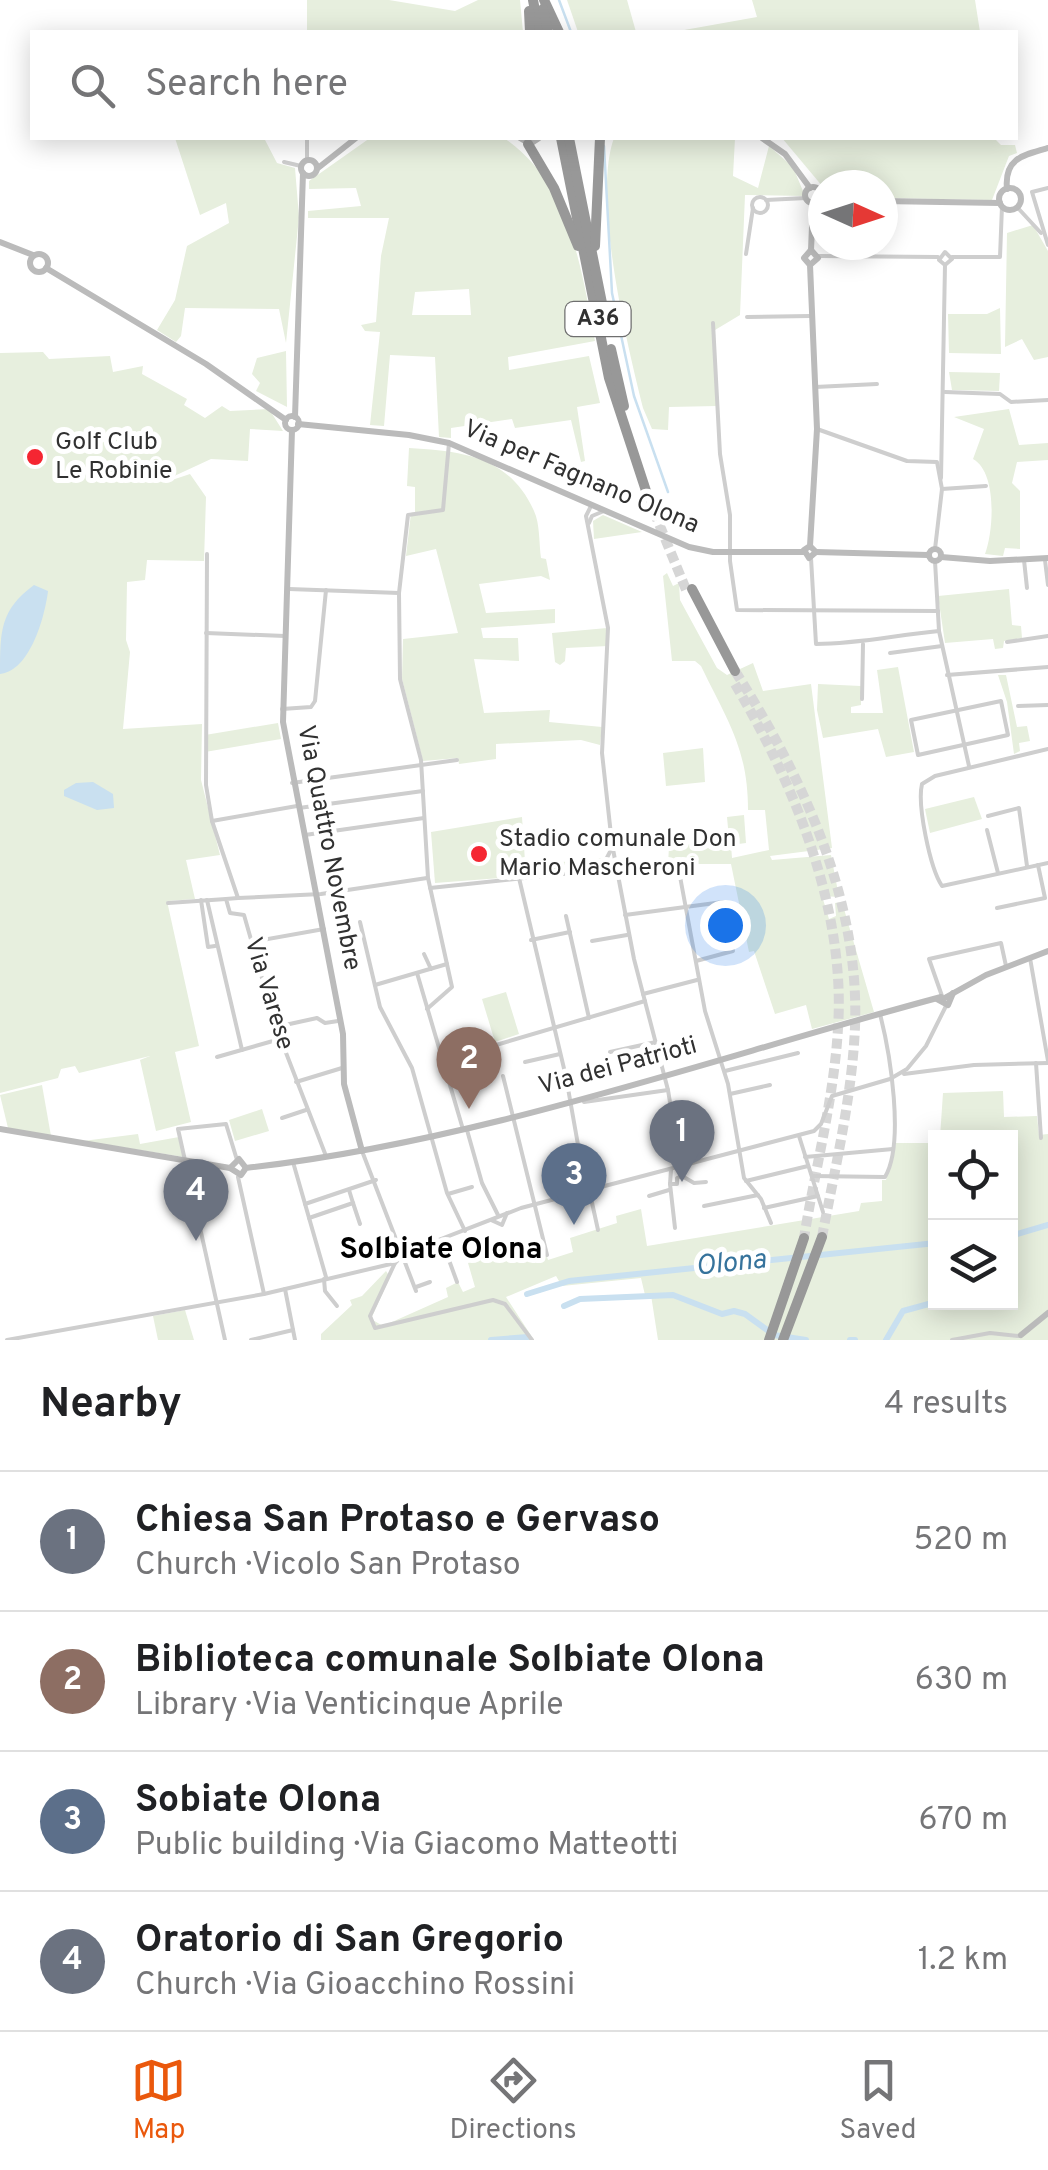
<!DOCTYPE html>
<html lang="en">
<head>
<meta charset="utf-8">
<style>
  :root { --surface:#fff; --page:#f6f6f6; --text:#202124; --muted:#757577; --line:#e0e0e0; --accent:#ea580c }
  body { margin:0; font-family:Overpass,sans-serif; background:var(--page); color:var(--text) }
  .controls { position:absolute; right:30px; bottom:30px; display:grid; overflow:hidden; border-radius:0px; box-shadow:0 5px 25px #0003 }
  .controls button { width:90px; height:90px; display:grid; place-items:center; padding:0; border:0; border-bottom:2px solid var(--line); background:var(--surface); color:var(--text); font:50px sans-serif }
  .compass { position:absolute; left:808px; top:170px; width:90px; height:90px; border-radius:50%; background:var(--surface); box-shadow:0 5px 25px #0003; rotate:93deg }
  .you { position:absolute; left:725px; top:925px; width:35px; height:35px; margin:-25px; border:8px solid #fff; border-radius:50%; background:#1a73e8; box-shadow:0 0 0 15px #1a73e833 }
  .badge { display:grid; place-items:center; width:65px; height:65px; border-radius:50%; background:var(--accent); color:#fff; font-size:32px; font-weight:700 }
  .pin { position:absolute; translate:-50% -82px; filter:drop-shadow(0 2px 5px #0008) }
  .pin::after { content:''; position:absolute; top:52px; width:35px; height:30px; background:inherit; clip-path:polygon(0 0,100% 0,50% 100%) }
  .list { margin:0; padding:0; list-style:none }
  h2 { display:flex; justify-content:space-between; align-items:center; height:130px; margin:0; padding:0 40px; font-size:42px }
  h2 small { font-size:32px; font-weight:400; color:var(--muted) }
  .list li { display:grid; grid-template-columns:65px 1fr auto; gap:30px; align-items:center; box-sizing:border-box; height:140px; padding:0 40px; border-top:2px solid var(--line) }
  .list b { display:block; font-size:38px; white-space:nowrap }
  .list p { margin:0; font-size:32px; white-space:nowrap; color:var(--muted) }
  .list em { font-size:32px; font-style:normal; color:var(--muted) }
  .icon { flex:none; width:55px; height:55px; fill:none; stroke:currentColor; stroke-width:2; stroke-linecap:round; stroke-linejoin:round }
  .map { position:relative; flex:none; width:1048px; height:1340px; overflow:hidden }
  .search { position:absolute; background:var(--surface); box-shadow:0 5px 25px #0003; left:30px; right:30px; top:30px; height:110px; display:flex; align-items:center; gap:25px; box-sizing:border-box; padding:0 35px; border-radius:0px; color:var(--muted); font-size:38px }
  .sheet { height:690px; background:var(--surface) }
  nav { display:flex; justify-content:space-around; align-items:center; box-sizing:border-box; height:140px; border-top:2px solid var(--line); background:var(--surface); font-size:28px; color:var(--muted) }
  nav a { display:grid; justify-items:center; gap:5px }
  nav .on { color:var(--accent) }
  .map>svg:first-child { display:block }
  .green { fill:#e7efde; fill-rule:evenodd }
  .water { fill:#c9e0f0 }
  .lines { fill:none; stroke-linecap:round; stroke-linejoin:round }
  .stream { stroke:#c9e0f0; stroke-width:2.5 }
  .river { stroke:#c9e0f0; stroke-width:6 }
  .highway-tunnel { stroke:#d6d6d6; stroke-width:10; stroke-dasharray:10 5; stroke-linecap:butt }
  .street { stroke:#cecece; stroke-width:4 }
  .secondary { stroke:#bbb; stroke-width:6 }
  .highway { stroke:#989898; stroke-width:10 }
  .poi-dot { fill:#f52632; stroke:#fff; stroke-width:4 }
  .labels { text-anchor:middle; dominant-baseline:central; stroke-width:10; stroke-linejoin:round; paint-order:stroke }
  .shield { fill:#fff; stroke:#6f6f6f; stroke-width:2.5 }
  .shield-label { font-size:22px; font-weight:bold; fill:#313131 }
  .poi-label { font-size:25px; fill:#313131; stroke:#fff; text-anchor:start }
  .street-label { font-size:25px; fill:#313131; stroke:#fff }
  .water-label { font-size:28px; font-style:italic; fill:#36739c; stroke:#fff }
  .quarter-label { font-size:30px; font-weight:bold; fill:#000; stroke:#fff }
</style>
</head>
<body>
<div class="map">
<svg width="1048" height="1340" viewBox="0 0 1048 1340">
  <rect width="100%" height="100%" fill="#fff"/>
  <g class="green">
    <polygon points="307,0 389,0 455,11 478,0 520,0 523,32 307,32"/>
    <polygon points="567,0 627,0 636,32 578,32"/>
    <polygon points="752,0 975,0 980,32 673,32 757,17"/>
    <polygon points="175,138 264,138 277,163 295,168 299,217 286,343 279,309 185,308 181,336 176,342 157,330 175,300 187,246 229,223 226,203 200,215"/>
    <path d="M370,138H504C570,183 581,267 595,341L508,357L509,370L589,356L600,403L577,407L585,461L581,462L571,420L515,428L512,419L451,428V438L439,437L435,357L390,355L384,426L370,425L380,332L365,331L361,325L376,322L381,256L389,218H308V211L361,206L356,188L309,189V181ZM469,289L471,315H412L415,292Z"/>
    <path d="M614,138H735L733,176L758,188L769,146L793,167L805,196L745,195L740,315L715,330L717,406L669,407L668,430L652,429L643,408C627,344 592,198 614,138Z"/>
    <polygon points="782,138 994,138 1001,145 1015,145 1017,153 1009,156 992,200 883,198 883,185 823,187"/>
    <polygon points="1033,225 1048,251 1048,357 1034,360 1022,339 1005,347 1007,233"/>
    <polygon points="1000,308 1001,354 949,353 948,314 987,314"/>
    <polygon points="286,351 287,407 256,391 260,383 252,374 257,358"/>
    <polygon points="43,352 49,359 110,356 113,372 143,366 142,374 187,399 184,405 205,418 222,406 230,411 269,409 283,431 250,429 248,461 211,459 170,478 150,479 166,482 190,474 206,497 204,561 147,560 145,580 127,582 126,640 130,652 123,729 202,724 201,780 220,855 186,860 195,899 167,901 199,1046 175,1052 191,1122 156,1131 140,1060 150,1056 79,1073 75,1066 61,1069 58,1078 0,1093 0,353"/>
    <polygon points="949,372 1000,373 999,391 952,390"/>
    <path d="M1009,409L1019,445L1048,443V460L1017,462L1012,483L1020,491V549L1005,548L1003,556L985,554C994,530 997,472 973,459L984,429L954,417Z"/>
    <path d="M409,448C463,451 510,457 534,511C540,523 539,544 541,558L546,559L550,580L541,576L479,584L486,613L555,609V623L481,628L483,638H518L519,661L474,659L484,713L550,710L549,722L602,727L600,745L581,740L496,744V759L459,764L458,758L423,761L402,679L403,639L458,633L436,549L406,556L411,513L415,512V487L407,486Z"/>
    <polygon points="603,515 642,532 594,539 593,521"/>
    <path d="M667,573L673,586L679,583L680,600L717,668L727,675L753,663L763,691L811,684L832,848L770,856L772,860L831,855L839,897L822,896L829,919L836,916L835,903L842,902L874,1012L812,1029L806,1005L775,1014L754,951L749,952L731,864H668L669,847L729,839L727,817L744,815L746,843L731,845L732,858L769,850L765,810H748C748,748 727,720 701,666L695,661H672L663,576Z"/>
    <polygon points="1009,589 1012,625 1021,626 1022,638 1004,641 1003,648 995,649 993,639 945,643 938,596"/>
    <polygon points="607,628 608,646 566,648 565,661 560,665 555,662 552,633"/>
    <polygon points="898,667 914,752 886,757 878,729 823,738 817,710 818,684 861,686 861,705 851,707 851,713 883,713 877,670"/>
    <polygon points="998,675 1006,675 1017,727 1027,726 1030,741 1019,743 1020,751 1014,754 1007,702"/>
    <polygon points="278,723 281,739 205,752 205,735"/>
    <polygon points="703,748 705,782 666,786 663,753"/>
    <polygon points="974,797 982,819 930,833 925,809"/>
    <polygon points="522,817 526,876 435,883 431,832"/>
    <polygon points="606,858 593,870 530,875 529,865"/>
    <polygon points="506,992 519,1034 495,1042 482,999"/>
    <polygon points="42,1085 51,1136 8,1128 0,1095"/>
    <polygon points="1003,1091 1004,1117 1037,1116 1039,1135 1048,1134 1048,1340 658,1340 651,1295 645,1295 641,1278 562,1286 556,1276 506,1297 534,1340 321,1340 321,1334 352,1305 350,1300 362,1296 386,1271 390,1277 371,1319 383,1326 448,1297 446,1288 458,1282 463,1292 475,1287 468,1263 472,1261 470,1256 506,1239 512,1249 542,1241 548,1260 573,1252 570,1238 617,1223 616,1216 641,1209 647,1246 859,1211 861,1203 882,1201 882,1180 886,1180 896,1143 935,1143 936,1302 1010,1302 1010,1138 940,1137 943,1093"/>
    <polygon points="262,1109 269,1131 235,1141 229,1120"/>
    <polygon points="138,1134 140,1144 179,1137 184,1157 83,1141"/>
    <polygon points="185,1310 194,1340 158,1340 153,1316"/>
  </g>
  <g class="water">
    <path d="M34,585L48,591C45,616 30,671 0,674C0,631 0,610 34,585Z"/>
    <polygon points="93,782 113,794 114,808 97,810 64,796 64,790 76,783"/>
  </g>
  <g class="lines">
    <g class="stream">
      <polyline points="559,0 571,32"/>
      <polyline points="604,146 612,293 634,396 668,492"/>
    </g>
    <g class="river">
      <polyline points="1010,1236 1048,1225"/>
      <polyline points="527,1294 569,1281 936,1243"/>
      <polyline points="564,1306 580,1299 673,1295 722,1314 734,1311 745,1314 774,1335 806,1340"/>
      <polyline points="491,1340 528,1337"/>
      <polyline points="850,1340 855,1340"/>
      <polyline points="886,1340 903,1311 936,1302"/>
    </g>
    <g class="highway-tunnel">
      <polyline points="648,497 687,592"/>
      <path d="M735,671C802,776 860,899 855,1027C852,1098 835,1168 822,1237"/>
      <path d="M735,684C794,784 846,908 838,1028C834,1099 815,1169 804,1238"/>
    </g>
    <g class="street">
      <polyline points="307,138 307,160"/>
      <polyline points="284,162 301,166"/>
      <polyline points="1048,188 1032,192 1048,245"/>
      <circle cx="760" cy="205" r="8"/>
      <polyline points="766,200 806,198"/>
      <polyline points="1017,207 1041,233"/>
      <polyline points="746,254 753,208"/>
      <polyline points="818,256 938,257"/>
      <polyline points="952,257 1000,257 1002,206"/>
      <polyline points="747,317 810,316"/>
      <polyline points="713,323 720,454 730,515 730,561 737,610 938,611"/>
      <polyline points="815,387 877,384"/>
      <polyline points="945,392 1000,394 1011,402 1048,400"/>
      <polyline points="817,429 907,461 937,462 942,489 935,549"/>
      <polyline points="941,478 945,265 939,260 945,252 952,259 945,265"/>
      <polyline points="942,489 986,486"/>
      <polyline points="591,506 586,516 608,628 602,753 612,844 634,959 668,1090 682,1176 677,1178 677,1184 670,1184 671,1170"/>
      <polyline points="589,523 592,516 604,511"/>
      <polyline points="207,554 206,785 212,821 238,898 226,899 230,913 244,915 276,1027 326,1156"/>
      <path d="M811,558L816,644C859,644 896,635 939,631"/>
      <polyline points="1024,560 1027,588"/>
      <polyline points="1045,560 1048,585"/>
      <polyline points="935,561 939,631 969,766"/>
      <polyline points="289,589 399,593"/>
      <polyline points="206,633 285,636"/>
      <polyline points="1007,642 1048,636"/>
      <polyline points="890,653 942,646"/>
      <polyline points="947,675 1048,667"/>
      <polyline points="862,699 863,644"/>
      <polygon points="1001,701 1008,735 918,755 911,720"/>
      <polyline points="1018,706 1048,705"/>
      <polyline points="282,709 311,707 315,701 326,590"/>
      <path d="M1048,749L935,776L922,784C917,805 930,868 942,886L1048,863"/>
      <polyline points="292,783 457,760"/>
      <polyline points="299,808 423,791"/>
      <polyline points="988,816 1019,808 1027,866"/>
      <polyline points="212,821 297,806"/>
      <polyline points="987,830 998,873"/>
      <polyline points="305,835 424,818"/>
      <polyline points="618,870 671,866 679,871 705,1011 728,1084 744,1178 761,1199 771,1223"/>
      <polyline points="600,871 612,848"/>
      <polyline points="519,878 566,1077 586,1190"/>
      <polyline points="430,888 610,869 617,876"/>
      <polyline points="238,898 321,894 427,878"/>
      <polyline points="201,900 208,947 215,946"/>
      <polyline points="207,900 242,1050"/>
      <polyline points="168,903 226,899"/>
      <polyline points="997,908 1045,898 1038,865"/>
      <polyline points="625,915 723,902 733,951 696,961"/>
      <polyline points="566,916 589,1018"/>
      <polyline points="360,922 380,1007 412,1068 447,1193 465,1231"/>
      <polyline points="531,940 570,932"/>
      <polyline points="592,941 627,935"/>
      <polyline points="251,942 324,929"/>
      <polyline points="424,954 431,969"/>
      <polyline points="1030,958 1048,1061"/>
      <polyline points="417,973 462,1126"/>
      <polyline points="375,985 447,964"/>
      <polyline points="643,994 697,980"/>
      <polyline points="942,996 929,959 1001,943 1006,966"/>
      <polyline points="427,1009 452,987 428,878 421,760 400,679 399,593 408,515 443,510 449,443"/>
      <polyline points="276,1027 317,1018 325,1023 338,1021"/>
      <polyline points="610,1052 656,1042"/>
      <polyline points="217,1057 280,1039"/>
      <polyline points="445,1060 645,1001"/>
      <polyline points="525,1062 560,1054"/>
      <polyline points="1036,1063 1041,1138"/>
      <polyline points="725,1071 798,1053"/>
      <polyline points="904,1074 974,1065 1048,1063"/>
      <polyline points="503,1076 547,1255"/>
      <polyline points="296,1082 342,1068"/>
      <polyline points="730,1094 770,1085"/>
      <polyline points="584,1102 668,1090"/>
      <polyline points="282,1118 306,1110"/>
      <polyline points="467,1130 482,1183 498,1215"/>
      <polyline points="799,1136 823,1212"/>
      <polyline points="362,1151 416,1291"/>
      <polyline points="805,1157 893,1149"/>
      <polyline points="293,1162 326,1277"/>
      <polyline points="682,1176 694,1183 706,1182"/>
      <path d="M812,1176L885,1177C905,1143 890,1053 880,1014"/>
      <polyline points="238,1177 264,1294"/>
      <polyline points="746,1181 808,1166"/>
      <polyline points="670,1184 675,1228"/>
      <polyline points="589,1189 598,1230"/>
      <polyline points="448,1194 472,1187"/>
      <polyline points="569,1195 574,1214"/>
      <polyline points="649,1196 669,1190"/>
      <polyline points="353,1203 360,1224"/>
      <polyline points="305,1204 376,1180"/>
      <polyline points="704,1206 758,1195"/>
      <polyline points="764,1208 818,1196"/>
      <polyline points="309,1218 353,1203 349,1190"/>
      <polyline points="491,1220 502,1225 507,1213"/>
      <polyline points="442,1241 457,1282"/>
      <polyline points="395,1263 370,1316 375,1328 493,1300 505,1304 532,1340"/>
      <polyline points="324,1279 325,1291 337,1306"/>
      <polyline points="416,1287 430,1282"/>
      <polyline points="285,1289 295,1340"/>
      <polyline points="7,1340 264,1294 395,1263 405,1253 521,1208 814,1131 821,1124 832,1096 890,1079 907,1069 926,1046 946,1006"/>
      <polyline points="225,1340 178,1129 226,1124 237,1160"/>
      <polyline points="251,1340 293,1330"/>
      <polyline points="952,1340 990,1333 1019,1336"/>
    </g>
    <g class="secondary">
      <polyline points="520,138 530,144 539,138"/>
      <polyline points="762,138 785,154 810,188"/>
      <circle cx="309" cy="168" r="8"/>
      <polyline points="318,168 356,138"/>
      <circle cx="813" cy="195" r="8"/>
      <circle cx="1010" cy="199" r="11"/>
      <path d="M1007,189C1004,159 1022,155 1048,148"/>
      <polyline points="883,201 1000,203"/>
      <polyline points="0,242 33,255"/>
      <polyline points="811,250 813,203"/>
      <circle cx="39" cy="263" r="9"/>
      <polyline points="810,265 818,258 811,250 804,258 810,265 817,429 810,546 816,552 809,558 804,550 810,546"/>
      <polyline points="46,268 206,364 286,420"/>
      <circle cx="292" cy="423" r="7"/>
      <polyline points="295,417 303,173"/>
      <polyline points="298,424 409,435 449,443 689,547 713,552 804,552"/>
      <polyline points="292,430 283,722 343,1034 344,1084 362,1151"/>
      <circle cx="935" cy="555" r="6"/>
      <polyline points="816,552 928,555"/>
      <polyline points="941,557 990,561 1048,558"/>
      <polyline points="937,999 948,1005 953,993"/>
      <polyline points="941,1000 986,975 1048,951"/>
      <path d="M0,1129L230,1168L241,1175L246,1168C484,1141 712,1058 941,997"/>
      <polyline points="230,1168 239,1159 246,1168"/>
      <polyline points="1021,1335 1048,1313"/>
    </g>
    <g class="highway">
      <polyline points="533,0 539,32"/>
      <polyline points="544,0 559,32"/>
      <polyline points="543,9 548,32"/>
      <polyline points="529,11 530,32"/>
      <polyline points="561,138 609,378 648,497"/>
      <polyline points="569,138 602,303"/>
      <polyline points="528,144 554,188 578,246"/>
      <polyline points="595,246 600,138"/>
      <polyline points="611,349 624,406"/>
      <polyline points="692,589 735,671"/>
      <polyline points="769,1340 804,1238"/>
      <polyline points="783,1340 822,1237"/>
    </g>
  </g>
  <g class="poi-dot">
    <circle cx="35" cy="457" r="10"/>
    <circle cx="479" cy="854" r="10"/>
  </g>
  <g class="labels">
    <rect class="shield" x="565.5" y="302" width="65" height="34" rx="8"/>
    <g class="shield-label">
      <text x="598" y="319">A36</text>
    </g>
    <g class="poi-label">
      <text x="55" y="443">Golf Club<tspan x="55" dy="29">Le Robinie</tspan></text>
      <text x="499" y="840">Stadio comunale Don<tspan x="499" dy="29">Mario Mascheroni</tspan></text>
    </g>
    <g class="street-label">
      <text transform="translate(581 478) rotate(23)">Via per Fagnano Olona</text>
      <text transform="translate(328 848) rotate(79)">Via Quattro Novembre</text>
      <text transform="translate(268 994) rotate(73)">Via Varese</text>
      <text transform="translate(618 1067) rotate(-15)">Via dei Patrioti</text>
    </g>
    <g class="water-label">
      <text transform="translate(731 1264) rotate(-6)">Olona</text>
    </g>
    <g class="quarter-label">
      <text x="441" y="1250">Solbiate Olona</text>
    </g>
  </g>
</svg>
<div class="controls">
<button><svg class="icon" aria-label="locate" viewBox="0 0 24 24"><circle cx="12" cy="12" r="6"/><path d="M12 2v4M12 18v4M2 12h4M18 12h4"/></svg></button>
<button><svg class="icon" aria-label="layers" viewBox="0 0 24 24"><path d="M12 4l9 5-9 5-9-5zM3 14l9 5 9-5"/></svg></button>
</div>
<svg class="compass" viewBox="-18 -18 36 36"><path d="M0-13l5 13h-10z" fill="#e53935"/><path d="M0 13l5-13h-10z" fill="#757577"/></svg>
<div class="you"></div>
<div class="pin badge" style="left:682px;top:1182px;background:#6b7280">1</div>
<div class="pin badge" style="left:469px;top:1109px;background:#8d6e63">2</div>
<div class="pin badge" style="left:574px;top:1225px;background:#5c6f8a">3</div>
<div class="pin badge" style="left:196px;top:1241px;background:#6b7280">4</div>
<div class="search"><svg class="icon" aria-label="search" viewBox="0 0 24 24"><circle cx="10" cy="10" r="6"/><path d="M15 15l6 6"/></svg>Search here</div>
</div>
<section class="sheet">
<h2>Nearby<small>4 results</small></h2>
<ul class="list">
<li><span class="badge" style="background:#6b7280">1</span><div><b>Chiesa San Protaso e Gervaso</b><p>Church · Vicolo San Protaso</p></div><em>520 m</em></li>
<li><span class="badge" style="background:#8d6e63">2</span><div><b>Biblioteca comunale Solbiate Olona</b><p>Library · Via Venticinque Aprile</p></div><em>630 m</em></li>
<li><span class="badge" style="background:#5c6f8a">3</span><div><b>Sobiate Olona</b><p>Public building · Via Giacomo Matteotti</p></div><em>670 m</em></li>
<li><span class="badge" style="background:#6b7280">4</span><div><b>Oratorio di San Gregorio</b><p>Church · Via Gioacchino Rossini</p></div><em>1.2 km</em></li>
</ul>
</section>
<nav>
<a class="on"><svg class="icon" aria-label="map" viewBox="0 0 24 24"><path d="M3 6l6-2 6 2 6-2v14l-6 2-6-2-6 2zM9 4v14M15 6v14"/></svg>Map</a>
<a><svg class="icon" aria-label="directions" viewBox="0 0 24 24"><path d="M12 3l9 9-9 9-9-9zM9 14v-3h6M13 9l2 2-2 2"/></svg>Directions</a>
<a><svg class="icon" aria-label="saved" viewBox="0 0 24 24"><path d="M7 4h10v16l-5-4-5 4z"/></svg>Saved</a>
</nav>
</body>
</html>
